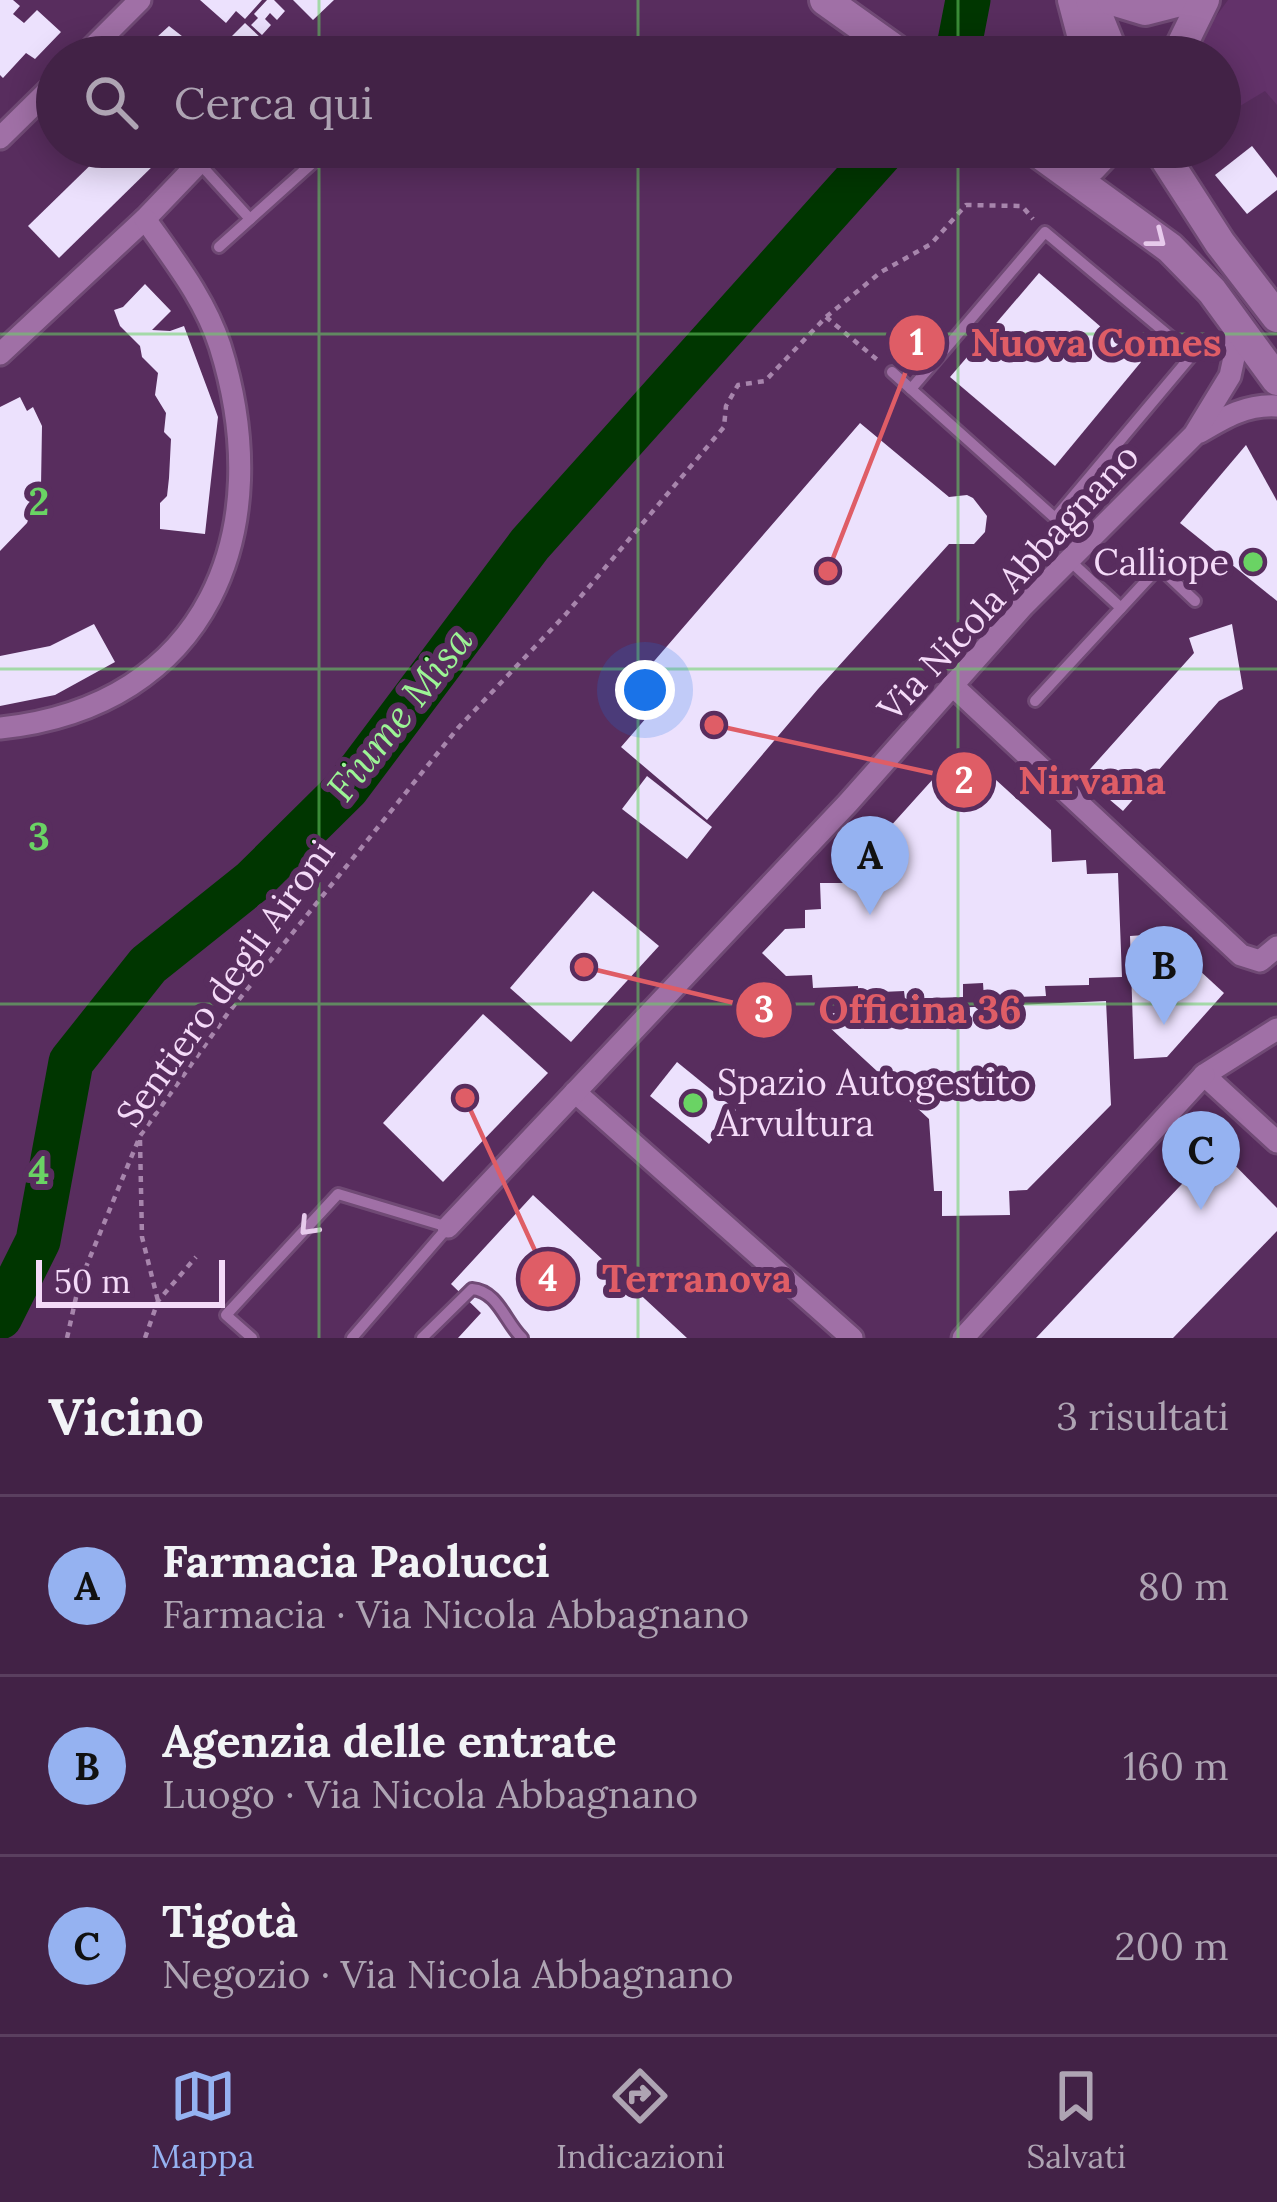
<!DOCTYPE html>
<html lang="it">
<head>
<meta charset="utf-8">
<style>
  :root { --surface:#422246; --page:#492a4d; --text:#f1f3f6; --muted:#aea4b3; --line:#5a3f5f; --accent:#95b2f1 }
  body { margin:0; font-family:Lora,serif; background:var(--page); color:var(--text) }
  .scale { position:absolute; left:36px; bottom:30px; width:189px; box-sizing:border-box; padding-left:12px; border:6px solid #f4daf8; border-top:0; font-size:33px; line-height:42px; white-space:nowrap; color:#f4daf8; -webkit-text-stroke:9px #582d5e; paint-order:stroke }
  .you { position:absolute; left:645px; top:690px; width:42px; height:42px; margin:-30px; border:9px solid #fff; border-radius:50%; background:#1a73e8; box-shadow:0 0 0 18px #1a73e833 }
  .badge { display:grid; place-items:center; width:78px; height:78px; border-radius:50%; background:var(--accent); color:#111; font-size:39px; font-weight:700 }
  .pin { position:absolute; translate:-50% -99px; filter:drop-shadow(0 3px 6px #0008) }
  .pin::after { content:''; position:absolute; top:63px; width:42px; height:36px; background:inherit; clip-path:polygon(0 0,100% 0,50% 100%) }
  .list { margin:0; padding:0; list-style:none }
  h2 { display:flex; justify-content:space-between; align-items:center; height:156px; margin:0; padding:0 48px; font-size:51px }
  h2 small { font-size:39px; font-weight:400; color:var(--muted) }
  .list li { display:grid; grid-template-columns:78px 1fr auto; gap:36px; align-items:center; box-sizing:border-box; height:180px; padding:0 48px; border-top:3px solid var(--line) }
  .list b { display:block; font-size:45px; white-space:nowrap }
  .list p { margin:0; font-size:39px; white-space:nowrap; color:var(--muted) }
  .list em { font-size:39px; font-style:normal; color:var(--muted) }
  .icon { flex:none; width:66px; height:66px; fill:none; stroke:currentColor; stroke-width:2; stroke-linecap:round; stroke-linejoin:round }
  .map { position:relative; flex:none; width:1277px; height:1338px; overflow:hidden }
  .search { position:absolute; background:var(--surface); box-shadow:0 6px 30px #0003; left:36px; right:36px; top:36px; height:132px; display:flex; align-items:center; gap:30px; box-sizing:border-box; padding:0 42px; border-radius:66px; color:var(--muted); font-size:45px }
  .sheet { height:696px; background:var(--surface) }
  nav { display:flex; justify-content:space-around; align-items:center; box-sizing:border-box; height:168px; border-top:3px solid var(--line); background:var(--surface); font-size:33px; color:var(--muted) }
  nav a { display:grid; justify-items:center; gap:6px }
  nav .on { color:var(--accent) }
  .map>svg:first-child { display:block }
  .built { fill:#63326a }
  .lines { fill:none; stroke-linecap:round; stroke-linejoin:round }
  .river { stroke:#003600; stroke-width:45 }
  .building { fill:#ece1fd }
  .service-casing { stroke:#704a75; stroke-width:16 }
  .minor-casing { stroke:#704a75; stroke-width:27 }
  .secondary-casing { stroke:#704a75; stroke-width:36 }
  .path { stroke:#a785ac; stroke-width:4.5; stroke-dasharray:6 6; stroke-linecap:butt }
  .service { stroke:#a070a6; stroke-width:10 }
  .minor { stroke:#a070a6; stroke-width:21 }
  .secondary { stroke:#a070a6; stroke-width:30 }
  .oneway { stroke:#e7caec }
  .grid { fill:none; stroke:#6ad364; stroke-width:3; stroke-opacity:0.55 }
  .poi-dot { fill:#6ad364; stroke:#582d5e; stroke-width:4.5 }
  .labels { text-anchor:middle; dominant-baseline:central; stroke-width:12; stroke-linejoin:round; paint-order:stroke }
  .poi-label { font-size:36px; fill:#f4daf8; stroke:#582d5e; text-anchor:end }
  .street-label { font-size:36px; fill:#f4daf8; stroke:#582d5e }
  .water-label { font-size:39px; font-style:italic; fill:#9cf495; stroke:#582d5e }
  .grid-label { font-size:39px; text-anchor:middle; font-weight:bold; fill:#6ad364; stroke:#582d5e; stroke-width:12; stroke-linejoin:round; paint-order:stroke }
  .leader { fill:none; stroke:#df5d66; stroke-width:4.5 }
  .callout-dot { fill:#df5d66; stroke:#582d5e; stroke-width:4.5 }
  .mark-label { font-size:36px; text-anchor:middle; font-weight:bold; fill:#fff }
  .callout-label { font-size:39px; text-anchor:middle; font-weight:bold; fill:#df5d66; stroke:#582d5e; stroke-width:12; stroke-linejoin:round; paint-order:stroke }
</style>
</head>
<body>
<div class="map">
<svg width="1277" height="1338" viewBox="0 0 1277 1338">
  <rect width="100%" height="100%" fill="#582d5e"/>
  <polygon class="built" points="1228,0 1277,0 1277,105 1265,91 1220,118 1220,57 1194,57 1204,33"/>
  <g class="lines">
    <g class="river">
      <polyline points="957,57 968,0"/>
      <polyline points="0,1317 38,1241 71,1062 148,965 253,881 347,788 530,544 886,147"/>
    </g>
  </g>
  <g class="building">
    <polygon points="0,0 13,0 20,6 13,14 24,23 37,10 61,32 35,59 26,53 3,78 0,75"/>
    <polygon points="200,0 262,0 245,19 236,11 226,23"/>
    <polygon points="267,0 274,0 285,11 277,20 270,13 265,19 271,25 262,35 251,25 258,18 254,14"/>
    <polygon points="293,0 334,0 313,20"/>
    <polygon points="245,23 262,39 245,56 228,40"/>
    <polygon points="169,26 209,57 151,57 144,49"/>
    <polygon points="1252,146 1277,178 1277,190 1247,214 1215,175"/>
    <polygon points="109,147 144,147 158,161 59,258 28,226"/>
    <polygon points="1039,273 1141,362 1055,466 950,377"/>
    <polygon points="145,284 171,311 152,330 170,331 184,326 218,417 205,534 160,529 160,503 167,496 169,478 171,439 164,432 166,413 155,395 158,373 142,357 140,346 120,326 114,310 123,307"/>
    <polygon points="20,397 27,411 33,407 42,426 41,486 27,523 0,551 0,407"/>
    <polygon points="860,423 949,497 967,495 973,498 987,516 985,532 974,544 949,544 818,689 707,820 621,747 660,702 636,682"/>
    <polygon points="1246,445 1277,501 1277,601 1180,523"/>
    <polygon points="94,624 115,662 55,695 0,706 0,656 50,646"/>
    <polygon points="1232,624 1243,689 1219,701 1123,811 1083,777 1194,653 1189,638"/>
    <polygon points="961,748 1051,830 1052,862 1086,860 1087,874 1118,873 1122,977 1089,978 1089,985 1045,986 1046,996 984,998 983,983 963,984 963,997 905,999 904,991 858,993 858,986 813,988 812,975 786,976 762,953 785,929 805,928 805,910 821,909 820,883 848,883 847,870 879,870 879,839"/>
    <polygon points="647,776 712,827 687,859 622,809"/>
    <polygon points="593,891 659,946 571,1042 510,988"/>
    <polygon points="1160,934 1224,993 1167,1057 1134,1059 1130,936"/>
    <polygon points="1106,1001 1111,1105 1027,1190 1009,1191 1010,1215 942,1216 942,1191 934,1191 929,1119 815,1014"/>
    <polygon points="483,1014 548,1073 443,1182 383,1123"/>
    <polygon points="677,1062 736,1110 709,1144 650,1096"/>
    <polygon points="1217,1147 1277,1208 1277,1231 1173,1338 1036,1338"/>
    <polygon points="533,1195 687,1338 458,1338 481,1313 451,1284"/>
  </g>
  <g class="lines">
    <g class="service-casing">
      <g id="service">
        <polyline points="200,164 250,219"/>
        <polyline points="219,247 318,158"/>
        <polyline points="892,372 1084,544"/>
        <polyline points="911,389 1045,232 1192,355 1055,518"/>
        <polyline points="1069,560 1121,608"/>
        <polyline points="1035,701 1159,567 1195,601"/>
        <polyline points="252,1338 226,1315 338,1194 448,1227 352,1338"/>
        <path d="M422,1338L472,1289C498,1291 505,1322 522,1338"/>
      </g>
    </g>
    <g class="minor-casing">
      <g id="minor">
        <polyline points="83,57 140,0"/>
        <polyline points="0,138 57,82"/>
        <polyline points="0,354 145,219 214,147"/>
        <path d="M1200,432C1225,417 1247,404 1277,406"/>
        <polyline points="952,685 1241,955 1260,961 1277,947"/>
        <path d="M0,728C209,706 278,531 220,346C205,299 173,259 145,219"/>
        <polyline points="1277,1029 1204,1075 1277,1142"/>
        <polyline points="575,1092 852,1338"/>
        <polyline points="448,1227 848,803 1023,606 1194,435 1230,376 1235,353 1234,323"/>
        <polyline points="963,1338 1204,1075"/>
      </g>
    </g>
    <g class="secondary-casing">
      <g id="secondary">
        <polyline points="825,0 905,57"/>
        <polyline points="1073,0 1088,57"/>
        <polyline points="1091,0 1114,57"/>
        <polyline points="1112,0 1145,10 1184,0"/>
        <polyline points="1176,57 1204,0"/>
        <polyline points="1031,147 1170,248 1212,291 1277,380"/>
        <polyline points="1158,147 1220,243 1277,317"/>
        <polyline points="1064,169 1091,167 1110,147"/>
      </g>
    </g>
    <g class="path">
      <polyline points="826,317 881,363"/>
      <polyline points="140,1140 142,1237 158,1301"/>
      <polyline points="67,1338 79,1284 140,1136 228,1013 458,728 566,614 724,427 726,406 738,385 765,381 826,317 881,272 931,244 966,205 1022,206 1033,219"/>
      <polyline points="145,1338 158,1301 196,1257"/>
    </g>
    <use href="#service" class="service"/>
    <use href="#minor" class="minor"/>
    <use href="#secondary" class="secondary"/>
  </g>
  <defs><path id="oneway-chevron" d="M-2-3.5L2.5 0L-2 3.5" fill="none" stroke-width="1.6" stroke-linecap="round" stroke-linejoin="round" transform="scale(3)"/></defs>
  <g class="oneway">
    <use href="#oneway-chevron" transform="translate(1157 239) rotate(38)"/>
    <use href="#oneway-chevron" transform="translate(308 1227) rotate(133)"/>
  </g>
  <path class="grid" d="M319,0V57M638,0V57M958,0V57M319,147V1338M638,147V1338M958,147V1338M0,334H1277M0,669H1277M0,1004H1277"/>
  <g class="poi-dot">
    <circle cx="1253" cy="562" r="12"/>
    <circle cx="693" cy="1103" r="12"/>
  </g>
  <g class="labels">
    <g class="poi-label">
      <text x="1229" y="562">Calliope</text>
      <text x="717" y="1082" text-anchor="start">Spazio Autogestito<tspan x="717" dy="41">Arvultura</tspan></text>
    </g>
    <g class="street-label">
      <text transform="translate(1008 582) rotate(-47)">Via Nicola Abbagnano</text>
      <text transform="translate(225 983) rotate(-54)">Sentiero degli Aironi</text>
    </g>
    <g class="water-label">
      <text transform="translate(399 714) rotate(-52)">Fiume Misa</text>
    </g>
  </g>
  <g class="grid-label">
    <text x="39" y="515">2</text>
    <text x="39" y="850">3</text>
    <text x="39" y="1184">4</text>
  </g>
  <path class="leader" d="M828 571L917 343M714 725L964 780M584 967L764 1010M465 1098L548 1279"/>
  <g class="callout-dot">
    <circle cx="828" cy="571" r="12"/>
    <circle cx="714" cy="725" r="12"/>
    <circle cx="584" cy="967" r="12"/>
    <circle cx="465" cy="1098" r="12"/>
    <circle cx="917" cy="343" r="30"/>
    <circle cx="964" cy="780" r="30"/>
    <circle cx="764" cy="1010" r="30"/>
    <circle cx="548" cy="1279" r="30"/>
  </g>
  <g class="mark-label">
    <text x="917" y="355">1</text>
    <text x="964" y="793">2</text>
    <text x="764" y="1022">3</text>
    <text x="548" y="1291">4</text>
  </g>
  <g class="callout-label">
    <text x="1096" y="356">Nuova Comes</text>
    <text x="1092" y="794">Nirvana</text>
    <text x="920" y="1023">Officina 36</text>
    <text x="697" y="1292">Terranova</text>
  </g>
</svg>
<div class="scale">50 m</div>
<div class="you"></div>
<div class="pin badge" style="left:870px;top:915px">A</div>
<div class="pin badge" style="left:1164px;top:1025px">B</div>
<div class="pin badge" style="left:1201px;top:1210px">C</div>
<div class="search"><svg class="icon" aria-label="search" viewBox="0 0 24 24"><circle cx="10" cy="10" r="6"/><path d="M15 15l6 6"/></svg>Cerca qui</div>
</div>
<section class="sheet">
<h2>Vicino<small>3 risultati</small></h2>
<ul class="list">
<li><span class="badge">A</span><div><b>Farmacia Paolucci</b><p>Farmacia · Via Nicola Abbagnano</p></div><em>80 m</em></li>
<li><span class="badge">B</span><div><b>Agenzia delle entrate</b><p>Luogo · Via Nicola Abbagnano</p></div><em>160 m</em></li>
<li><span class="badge">C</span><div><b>Tigotà</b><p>Negozio · Via Nicola Abbagnano</p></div><em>200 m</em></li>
</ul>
</section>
<nav>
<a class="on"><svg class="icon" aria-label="map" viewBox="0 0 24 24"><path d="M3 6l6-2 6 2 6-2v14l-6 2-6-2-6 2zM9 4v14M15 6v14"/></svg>Mappa</a>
<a><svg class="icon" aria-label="directions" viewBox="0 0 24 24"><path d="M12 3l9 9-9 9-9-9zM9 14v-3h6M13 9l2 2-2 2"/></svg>Indicazioni</a>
<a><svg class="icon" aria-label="saved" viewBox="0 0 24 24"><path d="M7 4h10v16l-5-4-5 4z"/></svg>Salvati</a>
</nav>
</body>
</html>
